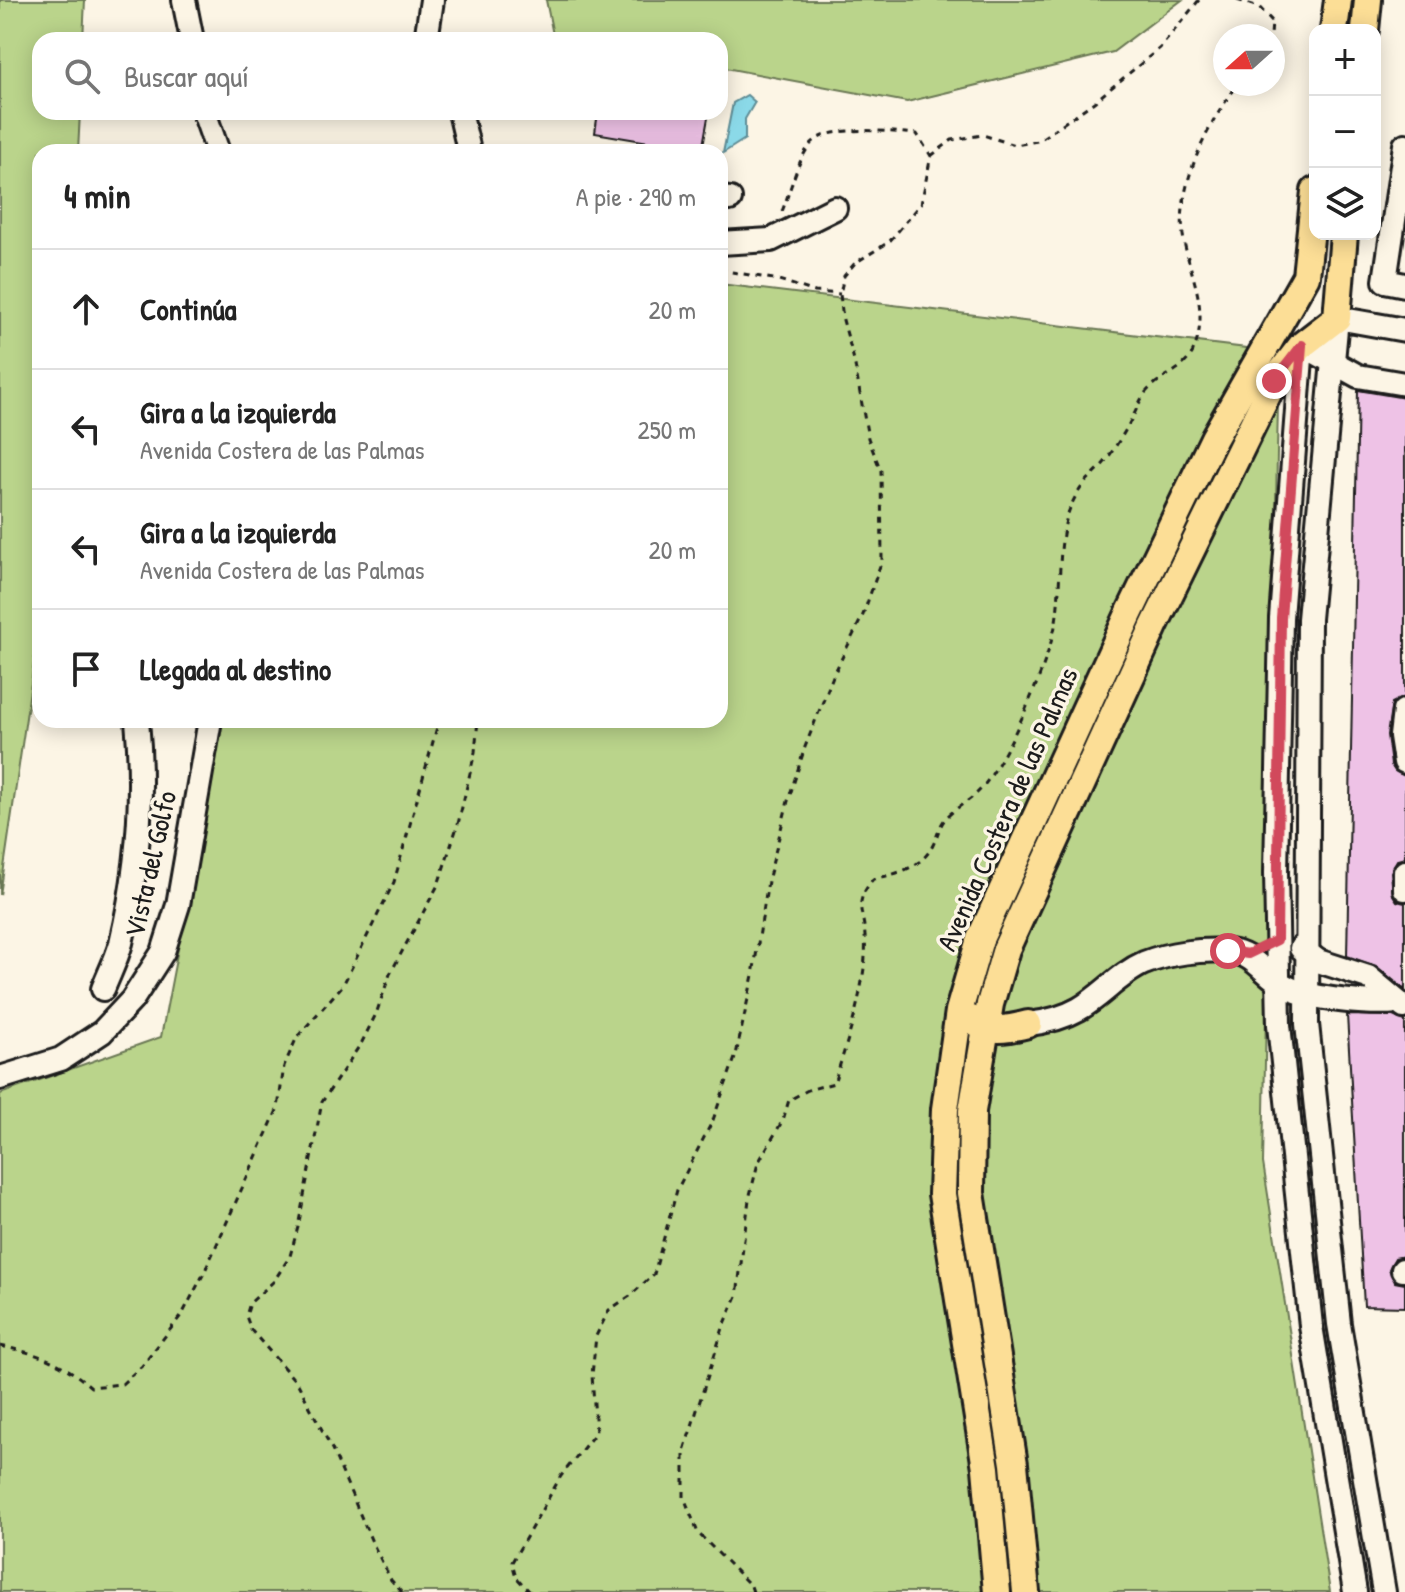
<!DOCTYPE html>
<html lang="es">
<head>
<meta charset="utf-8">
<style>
  :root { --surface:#fff; --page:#f6f6f6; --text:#222; --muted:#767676; --line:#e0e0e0 }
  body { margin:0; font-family:"Patrick Hand",sans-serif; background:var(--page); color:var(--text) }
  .controls { position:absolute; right:24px; top:24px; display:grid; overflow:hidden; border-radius:16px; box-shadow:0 4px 20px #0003 }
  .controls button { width:72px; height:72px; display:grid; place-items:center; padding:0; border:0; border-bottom:2px solid var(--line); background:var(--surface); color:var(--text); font:40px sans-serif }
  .compass { position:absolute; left:1213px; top:24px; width:72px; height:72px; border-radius:50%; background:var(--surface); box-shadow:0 4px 20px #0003; rotate:249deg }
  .stop { position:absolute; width:24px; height:24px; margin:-18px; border:6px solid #d1495b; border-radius:50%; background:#fff }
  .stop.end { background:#d1495b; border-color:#fff; box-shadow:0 2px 8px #0008 }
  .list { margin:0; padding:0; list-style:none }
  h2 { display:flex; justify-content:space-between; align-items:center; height:104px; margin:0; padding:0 32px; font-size:34px }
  h2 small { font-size:26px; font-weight:400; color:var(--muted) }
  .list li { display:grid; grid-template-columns:52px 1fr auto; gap:24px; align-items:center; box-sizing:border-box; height:120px; padding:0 32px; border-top:2px solid var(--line) }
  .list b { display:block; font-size:30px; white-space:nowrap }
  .list p { margin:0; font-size:26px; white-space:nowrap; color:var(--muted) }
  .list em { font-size:26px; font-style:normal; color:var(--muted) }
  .icon { flex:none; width:44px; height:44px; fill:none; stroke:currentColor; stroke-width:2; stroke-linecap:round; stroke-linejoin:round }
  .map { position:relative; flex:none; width:1405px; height:1592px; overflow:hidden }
  .search { position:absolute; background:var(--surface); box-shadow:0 4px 20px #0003; left:32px; top:32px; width:696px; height:88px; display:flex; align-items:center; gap:20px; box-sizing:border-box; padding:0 28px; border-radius:24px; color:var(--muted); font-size:30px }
  .panel { position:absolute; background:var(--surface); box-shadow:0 4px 20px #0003; left:32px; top:144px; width:696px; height:584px; border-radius:24px }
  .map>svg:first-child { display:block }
  .green { fill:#bad48b; stroke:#6b7854; stroke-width:2 }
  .water { fill:#8bd9e8; stroke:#5f8d96; stroke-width:2 }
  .building { fill:#eec2e6; stroke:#1c1c1c; stroke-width:2 }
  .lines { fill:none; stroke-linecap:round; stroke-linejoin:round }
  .minor-casing { stroke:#1c1c1c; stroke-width:28 }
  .major-casing { stroke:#1c1c1c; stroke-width:32 }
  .path { stroke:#1c1c1c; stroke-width:3; stroke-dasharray:6 6; stroke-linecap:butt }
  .minor { stroke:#fcf5e5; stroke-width:22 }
  .major { stroke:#fcde96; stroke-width:26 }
  .route { stroke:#d1495b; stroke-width:10 }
  .labels { text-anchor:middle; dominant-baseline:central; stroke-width:7; stroke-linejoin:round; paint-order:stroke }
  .street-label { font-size:28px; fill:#1c1c1c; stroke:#fcf5e5 }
</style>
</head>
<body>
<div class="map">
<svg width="1405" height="1592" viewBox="0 0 1405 1592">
  <rect width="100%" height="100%" fill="#fcf5e5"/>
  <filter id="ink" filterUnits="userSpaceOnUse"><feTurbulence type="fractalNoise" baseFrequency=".0125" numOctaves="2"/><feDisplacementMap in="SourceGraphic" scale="16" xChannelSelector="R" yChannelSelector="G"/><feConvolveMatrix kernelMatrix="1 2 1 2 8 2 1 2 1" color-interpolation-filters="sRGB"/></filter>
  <g filter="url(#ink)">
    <g class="green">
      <polygon points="0,0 85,0 83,40 40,40 40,112 80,112 78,152 40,152 40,622 0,895"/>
      <polygon points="546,0 1182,0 1113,52 907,102 720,67 720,40 579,40 553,35"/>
      <polygon points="720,284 1279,352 1263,1163 1330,1592 0,1592 0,1094 161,1037 222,720 720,720"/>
    </g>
    <polygon class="water" points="747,95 755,102 745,119 745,139 723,153 733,103"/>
    <g class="building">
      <polygon points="598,112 709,112 702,151 595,133"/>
      <polygon points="1358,390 1405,398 1405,697 1392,703 1387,735 1391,765 1395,771 1405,776 1405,858 1397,860 1391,872 1393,895 1397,901 1405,903 1405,990 1376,966 1347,956"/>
      <polygon points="1347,1015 1393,1016 1405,1021 1405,1256 1395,1258 1389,1269 1395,1282 1405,1284 1405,1307 1364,1306"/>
    </g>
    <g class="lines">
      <g class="minor-casing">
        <g id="minor">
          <polyline points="184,0 192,40"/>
          <polyline points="426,40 432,0"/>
          <polyline points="204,112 218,152"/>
          <polyline points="460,112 468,146 464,152"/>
          <polyline points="1405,145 1385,281 1405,285"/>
          <polyline points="720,198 730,199"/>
          <polyline points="720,243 771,240 835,208"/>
          <polyline points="1404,711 1401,736 1405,762"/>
          <polyline points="1405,872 1405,889"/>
          <polyline points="1301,948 1318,961 1368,977 1404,1007"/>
          <path d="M103,989C109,974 117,958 121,943C138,871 144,793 137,720"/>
          <path d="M1028,1024C1047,1022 1063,1018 1079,1009C1102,996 1119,974 1144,963C1169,953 1201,949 1228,951C1256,953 1265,978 1289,988C1312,999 1371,1005 1397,1002"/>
          <polyline points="0,1078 61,1059 102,1032 132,1000 163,952 178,905 210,720"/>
          <polyline points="1403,1270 1405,1270"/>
          <polyline points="1355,1592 1311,1326 1279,1025 1276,873 1281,618 1302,345 1358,376 1405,384"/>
          <polyline points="1384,1592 1339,1324 1307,1024 1309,619 1337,318 1405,330"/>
        </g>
      </g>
      <g class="major-casing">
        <g id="major">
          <polyline points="1334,30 1338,0"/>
          <polyline points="1365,30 1368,0"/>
          <path d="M971,1019C991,1033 1005,1030 1028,1024"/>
          <polyline points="997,1592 986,1468 942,1194 945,1109 959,1011 980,939 1129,614 1214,438 1306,276 1315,191"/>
          <polyline points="1026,1592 1014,1464 971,1193 972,1111 990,1004 1006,949 1154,626 1274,381 1302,345 1337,318 1344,234"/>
        </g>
      </g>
      <g class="path">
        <polyline points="1237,0 1259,7 1272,21 1271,36"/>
        <polyline points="931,156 952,140 983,135 1015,145 1038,141 1094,102 1160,48 1199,0"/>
        <polyline points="720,270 779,280 815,292 840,294"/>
        <path d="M0,1346C39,1354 61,1361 91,1387L122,1384L142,1366L183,1313L204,1273L278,1108L284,1066L297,1037L343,985L394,882L439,720"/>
        <polyline points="402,1592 391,1580 372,1542 332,1449 298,1384 251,1330 246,1316 250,1303 274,1281 290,1256 298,1227 322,1102 362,1042 376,1014 390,974 438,885 458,824 475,752 478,720"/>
        <path d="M530,1592L516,1577L512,1562L561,1476L596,1432L592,1375L596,1336L609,1310L630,1296L654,1274L677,1190L713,1120L736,1055L753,975L768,881L788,801L805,747L833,676L863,615L882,560L881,471L868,438L854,360L843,320L840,294L844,276L855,263L889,242L921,204L931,156L917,134C889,132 828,123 810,145C797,161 789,195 781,214"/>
        <path d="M753,1592L751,1586L698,1533L684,1497V1451L723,1328L737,1296L749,1199L758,1163L783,1120L789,1100L808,1090L834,1083C846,1046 859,1007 864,968C865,958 866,947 865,937C864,909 852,906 873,879C896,874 922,868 933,845C938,835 939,826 946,818C956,807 970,801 979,791C1006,763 1050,660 1056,621C1063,578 1054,528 1079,491C1086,479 1099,471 1107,459C1116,446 1125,432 1132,418C1137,410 1140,398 1147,391C1168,369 1191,372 1198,336C1206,299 1188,270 1183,235C1177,183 1208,124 1238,84"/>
      </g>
      <use href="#minor" class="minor"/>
      <use href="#major" class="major"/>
    </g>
  </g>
  <g class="lines" filter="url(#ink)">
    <polyline class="route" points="1228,951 1248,954 1277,940 1281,618 1302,345 1274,381"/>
  </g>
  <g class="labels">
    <g class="street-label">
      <text transform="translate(1007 809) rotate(-66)">Avenida Costera de las Palmas</text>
      <text transform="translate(150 864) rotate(-77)">Vista del Golfo</text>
    </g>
  </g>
</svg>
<div class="controls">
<button>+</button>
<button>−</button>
<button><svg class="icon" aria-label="layers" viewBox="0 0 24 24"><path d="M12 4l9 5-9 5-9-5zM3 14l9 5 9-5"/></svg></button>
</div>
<svg class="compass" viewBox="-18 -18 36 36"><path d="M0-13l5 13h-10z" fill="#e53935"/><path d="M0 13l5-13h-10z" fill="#767676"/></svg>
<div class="stop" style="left:1228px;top:951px"></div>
<div class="stop end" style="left:1274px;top:381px"></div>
<div class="search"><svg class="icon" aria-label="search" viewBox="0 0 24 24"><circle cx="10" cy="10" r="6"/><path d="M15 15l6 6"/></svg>Buscar aquí</div>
<section class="panel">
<h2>4 min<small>A pie · 290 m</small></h2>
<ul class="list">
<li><svg class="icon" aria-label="ahead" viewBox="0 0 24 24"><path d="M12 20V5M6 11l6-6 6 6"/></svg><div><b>Continúa</b></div><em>20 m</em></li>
<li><svg class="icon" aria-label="left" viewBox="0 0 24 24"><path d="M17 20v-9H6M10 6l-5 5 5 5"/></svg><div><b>Gira a la izquierda</b><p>Avenida Costera de las Palmas</p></div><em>250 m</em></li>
<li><svg class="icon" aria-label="left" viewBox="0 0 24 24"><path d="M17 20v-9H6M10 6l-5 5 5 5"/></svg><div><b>Gira a la izquierda</b><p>Avenida Costera de las Palmas</p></div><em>20 m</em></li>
<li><svg class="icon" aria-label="arrive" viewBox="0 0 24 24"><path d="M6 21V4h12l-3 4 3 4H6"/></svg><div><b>Llegada al destino</b></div></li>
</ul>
</section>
</div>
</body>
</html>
